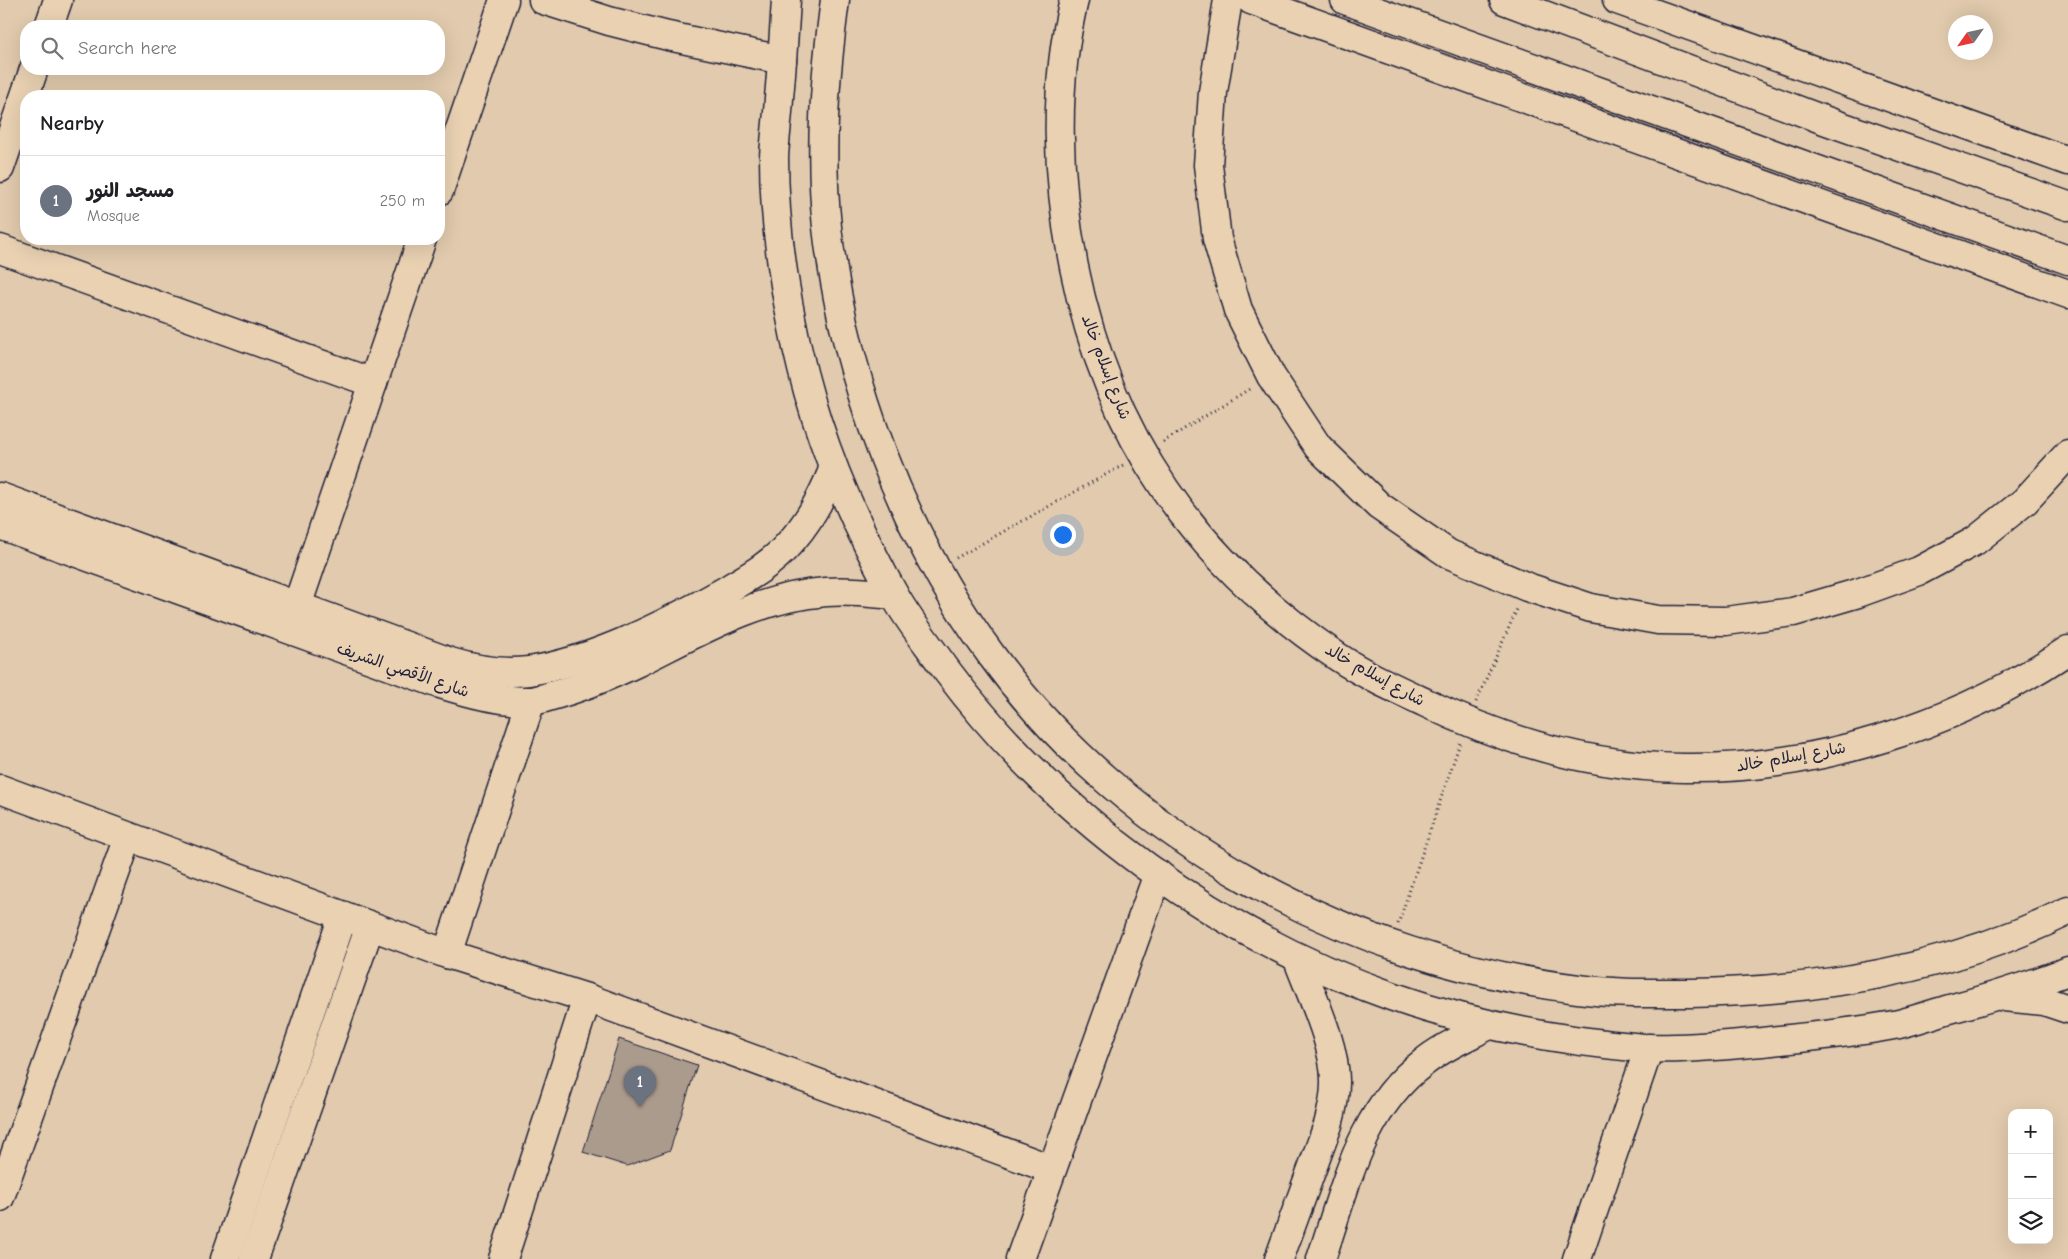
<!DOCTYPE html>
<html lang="en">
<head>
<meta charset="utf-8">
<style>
  :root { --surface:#fff; --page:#f2f2f2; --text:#202124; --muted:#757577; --line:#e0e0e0; --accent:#d93025 }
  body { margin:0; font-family:"Comic Neue","Playpen Sans Arabic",sans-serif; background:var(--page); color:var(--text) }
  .controls { position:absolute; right:15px; bottom:15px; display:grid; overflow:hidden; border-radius:10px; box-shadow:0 5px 20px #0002 }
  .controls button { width:45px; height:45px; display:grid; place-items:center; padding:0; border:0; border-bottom:1px solid var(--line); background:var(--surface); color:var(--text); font:25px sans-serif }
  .compass { position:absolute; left:1948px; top:15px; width:45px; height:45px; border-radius:50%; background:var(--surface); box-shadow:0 5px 20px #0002; rotate:236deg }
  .you { position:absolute; left:1062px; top:534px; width:18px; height:18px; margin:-12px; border:4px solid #fff; border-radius:50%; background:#1a73e8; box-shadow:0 0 0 8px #1a73e833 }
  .badge { display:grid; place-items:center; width:32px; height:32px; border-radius:50%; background:var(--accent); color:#fff; font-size:16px; font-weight:700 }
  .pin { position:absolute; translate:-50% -41px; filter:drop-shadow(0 1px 2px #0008) }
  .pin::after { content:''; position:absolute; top:26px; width:18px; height:15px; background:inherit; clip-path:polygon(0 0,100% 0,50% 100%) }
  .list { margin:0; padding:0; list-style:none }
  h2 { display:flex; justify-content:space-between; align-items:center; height:65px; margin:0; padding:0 20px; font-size:21px }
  h2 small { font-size:16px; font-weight:400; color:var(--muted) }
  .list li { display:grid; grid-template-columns:32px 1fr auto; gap:15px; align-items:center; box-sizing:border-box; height:90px; padding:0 20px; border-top:1px solid var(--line) }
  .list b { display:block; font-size:19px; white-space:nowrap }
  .list p { margin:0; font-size:16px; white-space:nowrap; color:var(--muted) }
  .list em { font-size:16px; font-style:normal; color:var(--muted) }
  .icon { flex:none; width:28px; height:28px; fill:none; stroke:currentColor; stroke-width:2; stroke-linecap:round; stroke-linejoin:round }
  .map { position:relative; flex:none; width:2068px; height:1259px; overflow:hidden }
  .search { position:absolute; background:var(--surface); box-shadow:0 5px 20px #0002; left:20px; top:20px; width:425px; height:55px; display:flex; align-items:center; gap:12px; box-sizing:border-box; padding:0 18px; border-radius:20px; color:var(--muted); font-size:19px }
  .panel { position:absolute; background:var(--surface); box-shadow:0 5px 20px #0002; left:20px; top:90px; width:425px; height:155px; border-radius:20px }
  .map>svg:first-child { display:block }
  .building { fill:#ab9b8d; stroke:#22223b }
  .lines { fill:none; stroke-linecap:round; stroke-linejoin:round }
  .minor-casing { stroke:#22223b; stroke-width:31 }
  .path { stroke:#22223b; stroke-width:3; stroke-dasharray:1 4; stroke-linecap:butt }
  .minor { stroke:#e9d1b2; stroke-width:28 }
  .labels { text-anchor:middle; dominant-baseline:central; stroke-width:4; stroke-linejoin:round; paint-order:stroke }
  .street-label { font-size:16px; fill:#22223b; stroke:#e9d1b2 }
</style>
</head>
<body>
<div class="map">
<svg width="2068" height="1259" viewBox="0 0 2068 1259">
  <rect width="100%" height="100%" fill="#e1caad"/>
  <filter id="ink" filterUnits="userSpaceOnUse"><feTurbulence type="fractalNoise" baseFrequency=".02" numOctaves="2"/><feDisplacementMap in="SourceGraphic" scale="10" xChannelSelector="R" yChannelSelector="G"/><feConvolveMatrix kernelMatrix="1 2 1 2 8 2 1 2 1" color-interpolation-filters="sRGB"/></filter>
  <g filter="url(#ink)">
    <polygon class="building" points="619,1039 697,1065 670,1150 627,1166 583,1152"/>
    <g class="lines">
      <g class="minor-casing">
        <g id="minor">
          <polyline points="543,0 609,21 668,36 782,60"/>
          <path d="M786,0C784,33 782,65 779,98C778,118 775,138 774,157C774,212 781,269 792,323C810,420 848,513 896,598C911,624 930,647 947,671C1058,819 1219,936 1394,997C1474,1025 1560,1041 1644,1048C1679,1050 1726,1045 1762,1042C1807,1037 1854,1033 1899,1024C1915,1020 1930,1015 1946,1010C1987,999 2028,986 2068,971"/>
          <path d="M835,0C825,75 819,151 827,227C844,377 902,534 992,656C1127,841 1352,961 1578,989C1615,994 1654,993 1691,993C1820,991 1952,969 2068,911"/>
          <path d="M1074,0C1053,86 1057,181 1074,267C1108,436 1195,561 1338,657C1365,675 1396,689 1426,703C1507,742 1593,767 1684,768C1818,770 1958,724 2068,650"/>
          <polyline points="1228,0 1213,92 1208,165 1217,239 1238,310 1271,376 1318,447 1379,506 1449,554 1527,587 1591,608 1658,620 1726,621 1793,612 1858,593 1919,571 1975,541 2025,501 2068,454"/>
          <polyline points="1251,0 2068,294"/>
          <polyline points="1345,0 2068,260"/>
          <polyline points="1504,0 1824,120 2068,206"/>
          <polyline points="1617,0 2068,161"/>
          <polyline points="49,26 58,0"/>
          <polyline points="0,168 34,69"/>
          <polyline points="439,191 504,0"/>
          <polyline points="0,249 373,383"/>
          <path d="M0,497L450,662C476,670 502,674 529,671C594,661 668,623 725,591C746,578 769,566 786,547C808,524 821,499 833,470"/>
          <path d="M0,525L440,684C469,693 499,701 529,701C536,701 544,698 551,696C581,688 609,676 636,663C697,633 756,597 826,592C849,590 872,593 894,595"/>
          <polyline points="297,606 422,239"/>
          <polyline points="0,789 447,954 587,998 1051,1169"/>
          <polyline points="447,954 531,701"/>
          <polyline points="2004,997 2044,1001 2068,1009"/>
          <polyline points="0,1197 128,837"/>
          <polyline points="225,1259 343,916"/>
          <polyline points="254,1259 370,926"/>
          <polyline points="503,1259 587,998"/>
          <polyline points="1020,1259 1158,874"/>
          <path d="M1279,1259L1328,1125C1332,1111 1335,1098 1335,1083C1336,1045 1310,993 1297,957"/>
          <path d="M1321,1259C1345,1189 1361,1109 1423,1063C1442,1047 1467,1037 1489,1025"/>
          <polyline points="1577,1259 1649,1048"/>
        </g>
      </g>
      <g class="path">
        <polyline points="1163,442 1251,388"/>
        <polyline points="956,558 1125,464"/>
        <polyline points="1476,702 1518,607"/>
        <polyline points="1398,924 1460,743"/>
      </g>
      <use href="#minor" class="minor"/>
    </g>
  </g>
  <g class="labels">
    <g class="street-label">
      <text transform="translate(1106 367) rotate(69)">شارع إسلام خالد</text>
      <text transform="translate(403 670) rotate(19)">شارع الأقصي الشريف</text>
      <text transform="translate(1375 675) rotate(29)">شارع إسلام خالد</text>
      <text transform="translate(1791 757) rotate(-10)">شارع إسلام خالد</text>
    </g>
  </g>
</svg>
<div class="controls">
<button>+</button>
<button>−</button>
<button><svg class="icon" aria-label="layers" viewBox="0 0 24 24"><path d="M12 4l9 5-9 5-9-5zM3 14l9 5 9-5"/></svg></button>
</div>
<svg class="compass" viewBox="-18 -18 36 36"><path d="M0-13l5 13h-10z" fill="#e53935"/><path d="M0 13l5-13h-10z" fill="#757577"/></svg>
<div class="you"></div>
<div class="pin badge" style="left:640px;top:1107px;background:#6b7280">1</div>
<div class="search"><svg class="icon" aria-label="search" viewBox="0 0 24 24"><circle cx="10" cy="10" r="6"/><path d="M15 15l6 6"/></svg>Search here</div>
<section class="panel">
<h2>Nearby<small></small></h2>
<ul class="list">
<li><span class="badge" style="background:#6b7280">1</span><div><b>مسجد النور</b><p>Mosque</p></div><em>250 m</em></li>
</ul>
</section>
</div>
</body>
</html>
